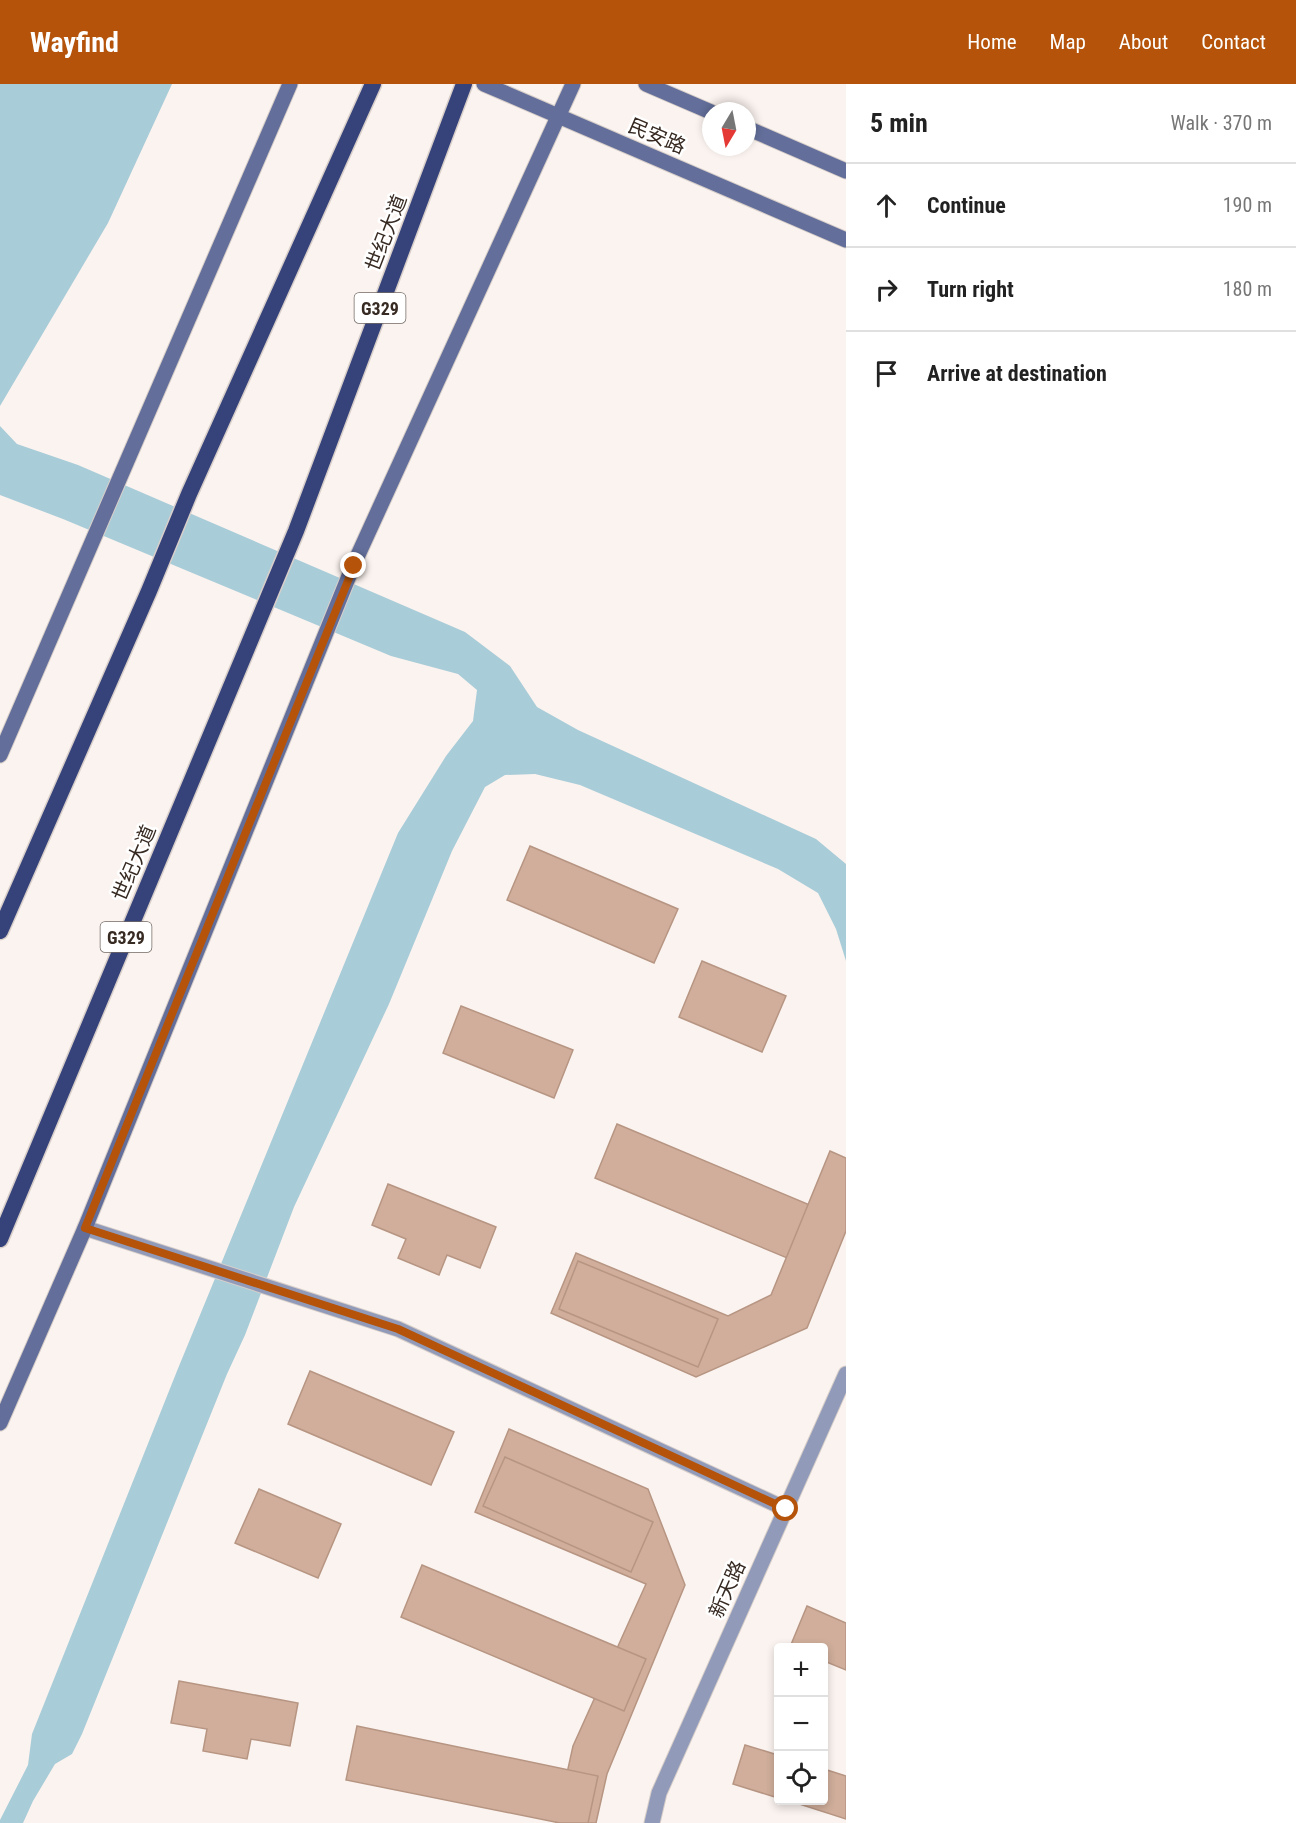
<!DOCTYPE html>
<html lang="en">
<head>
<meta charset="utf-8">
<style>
  :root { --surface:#fff; --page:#f6f6f6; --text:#222; --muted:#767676; --line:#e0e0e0; --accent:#b45309 }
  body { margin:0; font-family:"Roboto Condensed","Noto Sans SC",sans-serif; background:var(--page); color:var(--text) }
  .controls { position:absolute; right:18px; bottom:18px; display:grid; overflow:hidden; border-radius:6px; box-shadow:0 3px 9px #0003 }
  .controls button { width:54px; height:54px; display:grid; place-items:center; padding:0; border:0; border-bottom:2px solid var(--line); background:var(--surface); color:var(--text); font:30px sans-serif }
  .compass { position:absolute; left:702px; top:18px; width:54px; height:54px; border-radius:50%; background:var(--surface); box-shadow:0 3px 9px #0003; rotate:190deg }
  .stop { position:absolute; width:18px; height:18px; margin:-14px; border:4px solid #b45309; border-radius:50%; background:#fff }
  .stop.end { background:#b45309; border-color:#fff; box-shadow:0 2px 6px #0008 }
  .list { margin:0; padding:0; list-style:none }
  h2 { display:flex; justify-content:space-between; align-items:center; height:78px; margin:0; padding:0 24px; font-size:26px }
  h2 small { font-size:20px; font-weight:400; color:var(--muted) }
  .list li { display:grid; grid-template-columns:39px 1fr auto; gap:18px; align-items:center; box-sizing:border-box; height:84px; padding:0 24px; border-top:2px solid var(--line) }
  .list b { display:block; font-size:22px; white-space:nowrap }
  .list em { font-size:20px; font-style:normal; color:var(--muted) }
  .icon { flex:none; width:33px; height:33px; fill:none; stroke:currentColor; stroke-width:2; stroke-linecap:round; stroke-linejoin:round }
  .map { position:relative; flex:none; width:846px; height:1739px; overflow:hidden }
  header { display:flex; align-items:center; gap:36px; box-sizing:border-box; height:84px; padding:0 30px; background:var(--accent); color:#fff }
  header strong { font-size:28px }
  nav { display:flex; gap:33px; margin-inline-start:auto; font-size:21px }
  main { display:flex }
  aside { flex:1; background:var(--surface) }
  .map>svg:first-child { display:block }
  .water { fill:#a8ccd8 }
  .building { fill:#d0ae9b; stroke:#b79583; stroke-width:1.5 }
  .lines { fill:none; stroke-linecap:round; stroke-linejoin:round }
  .minor-casing { stroke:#d8cfca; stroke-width:17 }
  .tertiary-casing { stroke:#d8cfca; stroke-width:17 }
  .secondary-casing { stroke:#d8cfca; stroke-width:17 }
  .trunk-casing { stroke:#d8cfca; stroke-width:19 }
  .minor { stroke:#919bb9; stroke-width:15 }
  .tertiary { stroke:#919bb9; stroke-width:15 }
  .secondary { stroke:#636f9a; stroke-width:15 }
  .trunk { stroke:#36427a; stroke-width:16 }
  .route { stroke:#b45309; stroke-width:8 }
  .labels { text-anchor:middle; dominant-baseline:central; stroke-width:5; stroke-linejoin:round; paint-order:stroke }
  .shield { fill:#fff; stroke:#736a64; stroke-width:1.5 }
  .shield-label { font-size:18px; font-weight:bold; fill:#372a22 }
  .street-label { font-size:20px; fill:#372a22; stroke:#fff }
</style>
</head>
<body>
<header>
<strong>Wayfind</strong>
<nav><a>Home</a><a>Map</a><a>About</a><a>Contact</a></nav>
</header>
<main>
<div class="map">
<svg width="846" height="1739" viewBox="0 0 846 1739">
  <rect width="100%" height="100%" fill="#fbf3ef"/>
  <g class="water">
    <polygon points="0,0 172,0 108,139 0,322"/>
    <polygon points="0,342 17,360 78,381 465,548 510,582 537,623 578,646 816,755 846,780 846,877 836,845 818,809 778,785 580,701 535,690 505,691 485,703 452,767 389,920 294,1123 245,1251 227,1290 82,1650 72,1670 55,1680 33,1717 23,1739 0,1739 0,1736 28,1681 32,1650 177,1287 398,749 446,672 473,637 477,606 458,590 391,572 63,435 0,411"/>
  </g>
  <g class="building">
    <polygon points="530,762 678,825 654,879 507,816"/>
    <polygon points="702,877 786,912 762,968 679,933"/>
    <polygon points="461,922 573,966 554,1014 443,969"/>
    <polygon points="617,1040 843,1135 821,1188 595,1094"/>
    <polygon points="830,1067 846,1074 846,1147 807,1244 696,1293 551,1229 576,1169 728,1232 771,1211"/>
    <polygon points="388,1100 496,1143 480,1184 447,1171 439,1191 398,1174 406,1155 372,1141"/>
    <polygon points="578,1177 718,1235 698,1283 559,1225"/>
    <polygon points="310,1287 454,1348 431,1401 288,1340"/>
    <polygon points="509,1345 648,1405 685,1501 607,1690 596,1739 556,1739 573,1662 646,1500 475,1428"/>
    <polygon points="505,1373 653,1438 631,1488 483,1422"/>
    <polygon points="259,1405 341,1440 318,1494 235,1459"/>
    <polygon points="422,1481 646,1575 624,1627 401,1533"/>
    <polygon points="807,1522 846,1539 846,1586 824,1577 824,1564 790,1563"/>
    <polygon points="179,1597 298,1619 290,1662 251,1655 247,1675 203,1667 207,1645 171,1639"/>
    <polygon points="357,1642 598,1692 588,1739 560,1739 346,1696"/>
    <polygon points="745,1661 778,1671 778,1714 733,1700"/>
    <polygon points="824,1685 846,1692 846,1735 787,1716 824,1716"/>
  </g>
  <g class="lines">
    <g class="minor-casing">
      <polyline id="minor" points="85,1144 398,1245 786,1425"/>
    </g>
    <g class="tertiary-casing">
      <polyline id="tertiary" points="652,1739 659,1709 846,1290"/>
    </g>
    <g class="secondary-casing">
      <g id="secondary">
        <polyline points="484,0 846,156"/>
        <polyline points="646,0 711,28"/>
        <polyline points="747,44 846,87"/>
        <polyline points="0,671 290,0"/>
        <polyline points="0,1339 85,1144 353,482 573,0"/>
      </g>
    </g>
    <g class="trunk-casing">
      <g id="trunk">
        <polyline points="0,847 149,507 189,410 373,0"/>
        <polyline points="0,1155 296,447 464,0"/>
      </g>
    </g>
    <use href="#minor" class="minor"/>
    <use href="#tertiary" class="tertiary"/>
    <use href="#secondary" class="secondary"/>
    <use href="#trunk" class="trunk"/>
  </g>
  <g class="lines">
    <polyline class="route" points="354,482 85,1144 398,1245 786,1425"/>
  </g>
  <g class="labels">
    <g class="shield">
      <rect x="354.5" y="209" width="51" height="30" rx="4.5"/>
      <rect x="100.5" y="838" width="51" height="30" rx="4.5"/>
    </g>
    <g class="shield-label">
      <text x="380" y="224">G329</text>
      <text x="126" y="853">G329</text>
    </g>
    <g class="street-label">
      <text transform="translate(657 52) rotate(23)">民安路</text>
      <text transform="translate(386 149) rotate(-69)">世纪大道</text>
      <text transform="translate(134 779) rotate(-67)">世纪大道</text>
      <text transform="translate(727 1505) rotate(-66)">新天路</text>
    </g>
  </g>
</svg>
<div class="controls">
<button>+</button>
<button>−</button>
<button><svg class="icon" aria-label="locate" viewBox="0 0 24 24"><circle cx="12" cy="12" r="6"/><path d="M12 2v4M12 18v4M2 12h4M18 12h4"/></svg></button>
</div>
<svg class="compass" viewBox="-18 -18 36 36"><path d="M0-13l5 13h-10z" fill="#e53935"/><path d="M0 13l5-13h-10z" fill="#767676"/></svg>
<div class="stop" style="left:786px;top:1425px"></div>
<div class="stop end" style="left:354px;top:482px"></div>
</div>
<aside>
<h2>5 min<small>Walk · 370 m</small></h2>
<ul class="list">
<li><svg class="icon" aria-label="ahead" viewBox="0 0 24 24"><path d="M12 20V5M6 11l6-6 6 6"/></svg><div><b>Continue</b></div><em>190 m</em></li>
<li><svg class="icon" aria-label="right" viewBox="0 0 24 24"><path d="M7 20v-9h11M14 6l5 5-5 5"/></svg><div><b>Turn right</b></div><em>180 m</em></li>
<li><svg class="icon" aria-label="arrive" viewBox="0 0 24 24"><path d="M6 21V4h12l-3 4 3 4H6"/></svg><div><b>Arrive at destination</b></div></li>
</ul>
</aside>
</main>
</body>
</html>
